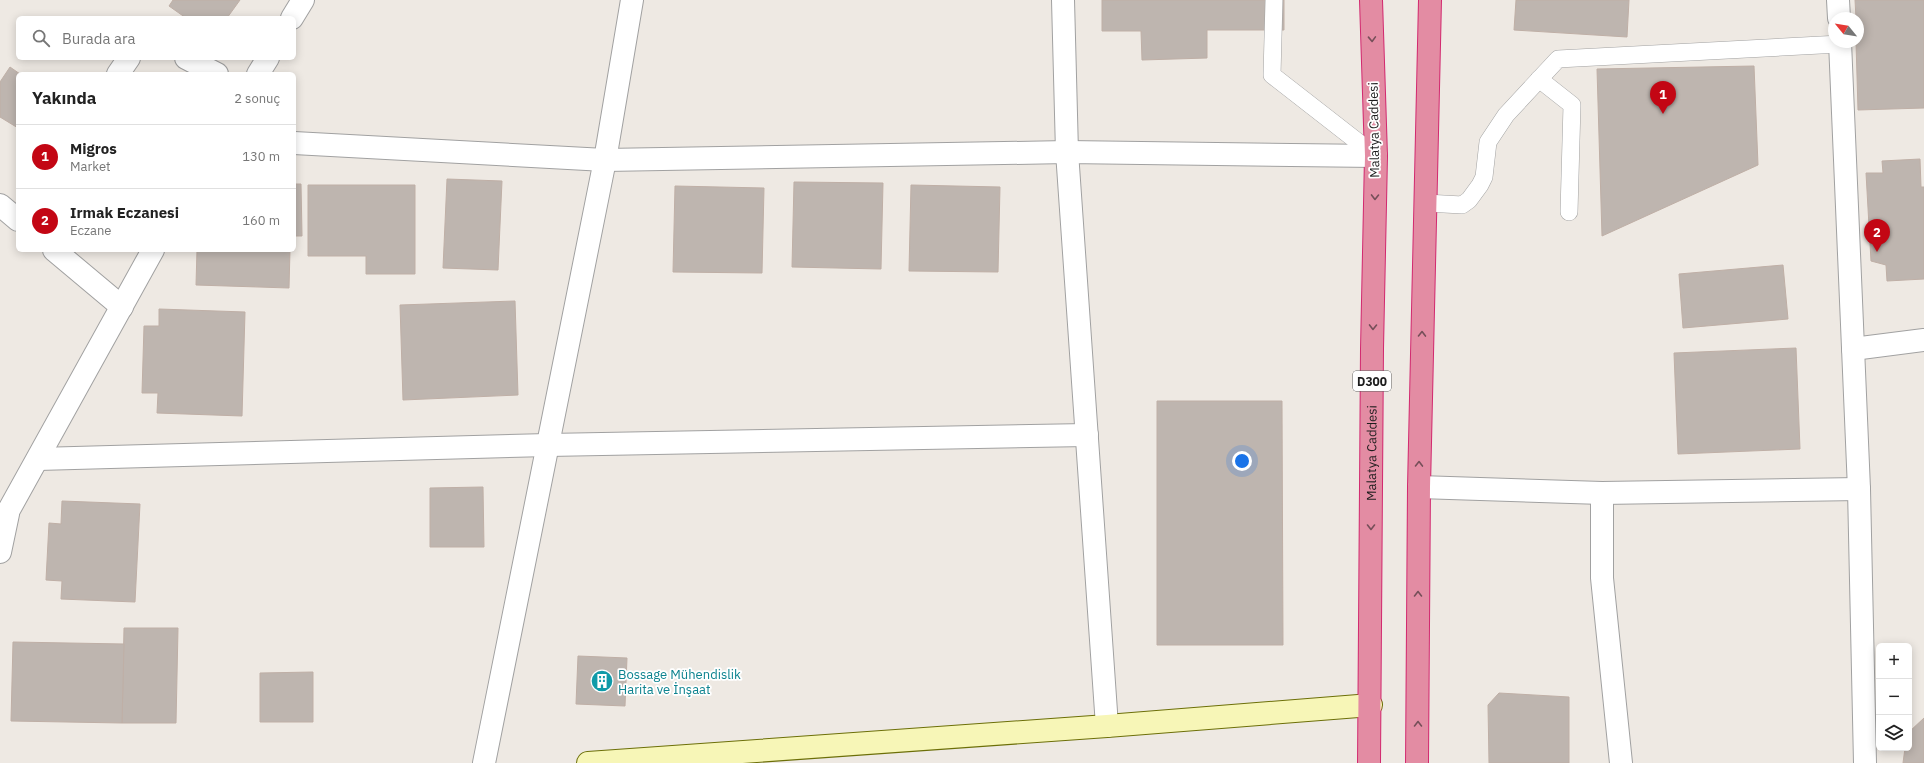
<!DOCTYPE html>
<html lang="tr">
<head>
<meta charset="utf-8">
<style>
  :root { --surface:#fff; --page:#f6f6f6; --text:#222; --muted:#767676; --line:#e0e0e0; --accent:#c30614 }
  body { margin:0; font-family:"IBM Plex Sans",sans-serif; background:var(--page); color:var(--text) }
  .controls { position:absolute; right:12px; bottom:12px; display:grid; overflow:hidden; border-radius:6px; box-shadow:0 2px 10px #0003 }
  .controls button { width:36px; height:36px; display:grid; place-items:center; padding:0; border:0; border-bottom:1px solid var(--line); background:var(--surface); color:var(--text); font:20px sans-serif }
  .compass { position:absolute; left:1828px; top:12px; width:36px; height:36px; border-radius:50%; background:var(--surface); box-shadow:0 2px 10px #0003; rotate:300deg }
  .you { position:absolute; left:1242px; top:461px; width:14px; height:14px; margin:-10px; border:3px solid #fff; border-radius:50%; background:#1a73e8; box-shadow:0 0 0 6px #1a73e833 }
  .badge { display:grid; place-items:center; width:26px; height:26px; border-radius:50%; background:var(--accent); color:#fff; font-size:13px; font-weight:700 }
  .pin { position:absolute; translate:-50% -33px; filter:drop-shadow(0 1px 2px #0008) }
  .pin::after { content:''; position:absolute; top:21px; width:14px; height:12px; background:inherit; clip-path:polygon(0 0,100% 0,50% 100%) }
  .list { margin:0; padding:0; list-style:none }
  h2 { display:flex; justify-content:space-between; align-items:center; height:52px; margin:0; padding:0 16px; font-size:17px }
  h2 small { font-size:13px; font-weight:400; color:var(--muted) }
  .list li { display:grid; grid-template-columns:26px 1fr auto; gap:12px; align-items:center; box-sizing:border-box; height:64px; padding:0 16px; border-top:1px solid var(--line) }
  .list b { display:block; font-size:15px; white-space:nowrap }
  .list p { margin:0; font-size:13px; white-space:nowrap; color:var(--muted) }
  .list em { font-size:13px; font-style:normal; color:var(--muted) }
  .icon { flex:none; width:22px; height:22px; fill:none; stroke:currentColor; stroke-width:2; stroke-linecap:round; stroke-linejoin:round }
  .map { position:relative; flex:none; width:1924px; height:763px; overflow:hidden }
  .search { position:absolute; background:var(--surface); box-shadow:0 2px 10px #0003; left:16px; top:16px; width:280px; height:44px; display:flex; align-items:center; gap:10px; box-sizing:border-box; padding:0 14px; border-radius:6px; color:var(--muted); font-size:15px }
  .panel { position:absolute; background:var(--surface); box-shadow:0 2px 10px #0003; left:16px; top:72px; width:280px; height:180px; border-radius:6px }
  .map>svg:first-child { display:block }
  .building { fill:#beb5af; stroke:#bfafa6 }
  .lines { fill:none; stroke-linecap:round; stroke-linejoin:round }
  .lane-casing { stroke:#a1a1a1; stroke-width:18 }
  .street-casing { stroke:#a1a1a1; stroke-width:24 }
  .secondary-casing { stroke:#6c6f08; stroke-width:24 }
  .highway-casing { stroke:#d2296f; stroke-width:24 }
  .lane { stroke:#fff; stroke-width:17 }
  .street { stroke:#fff; stroke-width:22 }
  .secondary { stroke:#f7f6b7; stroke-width:22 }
  .highway { stroke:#e38ca3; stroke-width:22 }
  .oneway { stroke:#764f59 }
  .labels { text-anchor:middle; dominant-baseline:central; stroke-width:3.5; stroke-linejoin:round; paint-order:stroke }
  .shield { fill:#fff; stroke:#616161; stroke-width:1 }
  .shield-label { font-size:12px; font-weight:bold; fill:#1d1d1d }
  .street-label { font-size:13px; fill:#1d1d1d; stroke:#fff }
  .culture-label { font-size:13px; fill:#0d838f; stroke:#fff; text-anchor:start }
</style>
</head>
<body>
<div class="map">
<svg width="1924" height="763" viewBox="0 0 1924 763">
  <rect width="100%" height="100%" fill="#eee9e3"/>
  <g class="building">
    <polygon points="173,0 240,0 227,18 186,18 169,6"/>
    <polygon points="1102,0 1284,0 1284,30 1207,30 1207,58 1142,60 1141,31 1102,31"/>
    <polygon points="1516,0 1629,0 1627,37 1514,30"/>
    <polygon points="1855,0 1924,0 1924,108 1858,110 1856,42 1858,42 1858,18 1856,18"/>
    <polygon points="1754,66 1758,165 1602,236 1597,69"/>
    <polygon points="10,67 20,74 18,74 18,128 0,117 0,82"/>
    <polygon points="1920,159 1921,187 1924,187 1924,279 1887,281 1886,265 1871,261 1866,173 1883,173 1882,161"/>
    <polygon points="447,179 502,181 498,270 443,268"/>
    <polygon points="794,182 883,183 881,269 792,267"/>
    <polygon points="294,184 301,184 302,236 294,236"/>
    <polygon points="308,185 415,185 415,274 366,274 366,256 308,256"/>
    <polygon points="911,185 1000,187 998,272 909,271"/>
    <polygon points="675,186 764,188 762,273 673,272"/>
    <polygon points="197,250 290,250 289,288 196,285"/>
    <polygon points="1783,265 1788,319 1683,328 1679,274"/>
    <polygon points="515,301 518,395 403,400 400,305"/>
    <polygon points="159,309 245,312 242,416 157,413 158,393 142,393 144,326 159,326"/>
    <polygon points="1796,348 1800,449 1678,454 1674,353"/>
    <polygon points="1157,401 1282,401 1283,645 1157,645"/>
    <polygon points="483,487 484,547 430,547 430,488"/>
    <polygon points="62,501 140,504 135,602 61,599 62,581 46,580 49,523 61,524"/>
    <polygon points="124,628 178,628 176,723 122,723"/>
    <polygon points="13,642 124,644 122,723 11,721"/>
    <polygon points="578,656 627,658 625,706 576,704"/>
    <polygon points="313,672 313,722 260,722 260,673"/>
    <polygon points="1499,693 1569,697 1569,763 1489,763 1488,705"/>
    <polygon points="1924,718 1924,763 1903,763 1905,748 1909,748 1909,732"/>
  </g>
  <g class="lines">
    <g class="lane-casing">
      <g id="lane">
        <polyline points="1274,0 1272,75 1376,156"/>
        <polyline points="1539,79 1572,105 1569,212"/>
        <polyline points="1426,203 1462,205 1469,200 1480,185 1484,177 1488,142 1506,115 1558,59 1840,44"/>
      </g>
    </g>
    <g class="street-casing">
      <g id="street">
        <polyline points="1063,0 1067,152 1107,726"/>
        <polyline points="1838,0 1839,18"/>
        <polyline points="292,18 303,0"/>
        <polyline points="1840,42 1859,489 1865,763"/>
        <polyline points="186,58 217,74"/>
        <polyline points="118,74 129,58"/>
        <polyline points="258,74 268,58"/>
        <polyline points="294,143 605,160 1067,152 1376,156"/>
        <polyline points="0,205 18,220"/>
        <polyline points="54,250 122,307"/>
        <polyline points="1853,349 1924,340"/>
        <polyline points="38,459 548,445 1087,435"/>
        <polyline points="1419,487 1602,493 1859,489"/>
        <polyline points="1602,493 1602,578 1621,763"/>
        <polyline points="0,526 153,250"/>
        <polyline points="0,552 8,514"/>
        <polyline points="484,763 605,160 632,0"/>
      </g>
    </g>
    <g class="secondary-casing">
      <polyline id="secondary" points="588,763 1107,726 1371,705"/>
    </g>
    <g class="highway-casing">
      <g id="highway">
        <path id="s1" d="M1369,763L1372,349L1376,156L1371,0"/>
        <polyline points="1417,763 1419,487 1430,0"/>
      </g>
    </g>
    <use href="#lane" class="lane"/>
    <use href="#street" class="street"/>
    <use href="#secondary" class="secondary"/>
    <use href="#highway" class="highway"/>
  </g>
  <defs><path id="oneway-chevron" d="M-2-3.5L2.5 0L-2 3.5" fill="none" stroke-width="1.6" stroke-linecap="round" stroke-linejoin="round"/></defs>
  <g class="oneway">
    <use href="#oneway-chevron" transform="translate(1372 39) rotate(88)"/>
    <use href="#oneway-chevron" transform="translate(1375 197) rotate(91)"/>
    <use href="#oneway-chevron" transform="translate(1373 327) rotate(91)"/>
    <use href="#oneway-chevron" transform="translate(1422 334) rotate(-89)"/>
    <use href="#oneway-chevron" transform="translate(1419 464) rotate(-89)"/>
    <use href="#oneway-chevron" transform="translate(1371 527) rotate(90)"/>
    <use href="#oneway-chevron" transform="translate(1418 594) rotate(-90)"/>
    <use href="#oneway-chevron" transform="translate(1418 724) rotate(-90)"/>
  </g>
  <defs>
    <g id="building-disc" transform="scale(1.15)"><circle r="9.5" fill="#0f9aa8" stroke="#fff"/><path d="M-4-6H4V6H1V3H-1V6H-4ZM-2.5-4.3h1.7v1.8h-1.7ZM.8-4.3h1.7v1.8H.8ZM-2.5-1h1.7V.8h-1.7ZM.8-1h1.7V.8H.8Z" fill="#fff"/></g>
  </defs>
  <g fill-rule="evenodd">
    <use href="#building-disc" x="602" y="681"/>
  </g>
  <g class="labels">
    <rect class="shield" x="1353" y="371" width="38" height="20" rx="3"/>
    <g class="shield-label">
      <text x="1372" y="381">D300</text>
    </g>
    <g class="street-label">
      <text transform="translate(1374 130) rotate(-91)">Malatya Caddesi</text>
      <text stroke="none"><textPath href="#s1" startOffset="310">Malatya Caddesi</textPath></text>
    </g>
    <g class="culture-label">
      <text x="618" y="674">Bossage Mühendislik<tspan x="618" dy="15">Harita ve İnşaat</tspan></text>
    </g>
  </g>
</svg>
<div class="controls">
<button>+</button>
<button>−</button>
<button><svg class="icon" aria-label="layers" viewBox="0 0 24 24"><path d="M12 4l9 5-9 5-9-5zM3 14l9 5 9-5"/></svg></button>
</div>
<svg class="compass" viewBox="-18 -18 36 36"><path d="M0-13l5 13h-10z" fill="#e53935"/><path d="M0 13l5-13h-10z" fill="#767676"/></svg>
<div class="you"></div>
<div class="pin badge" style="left:1663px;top:114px">1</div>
<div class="pin badge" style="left:1877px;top:252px">2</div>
<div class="search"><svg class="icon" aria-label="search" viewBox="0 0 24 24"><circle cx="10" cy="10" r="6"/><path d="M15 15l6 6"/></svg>Burada ara</div>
<section class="panel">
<h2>Yakında<small>2 sonuç</small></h2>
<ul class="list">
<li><span class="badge">1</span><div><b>Migros</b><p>Market</p></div><em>130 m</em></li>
<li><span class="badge">2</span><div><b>Irmak Eczanesi</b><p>Eczane</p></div><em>160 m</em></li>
</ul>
</section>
</div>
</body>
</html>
